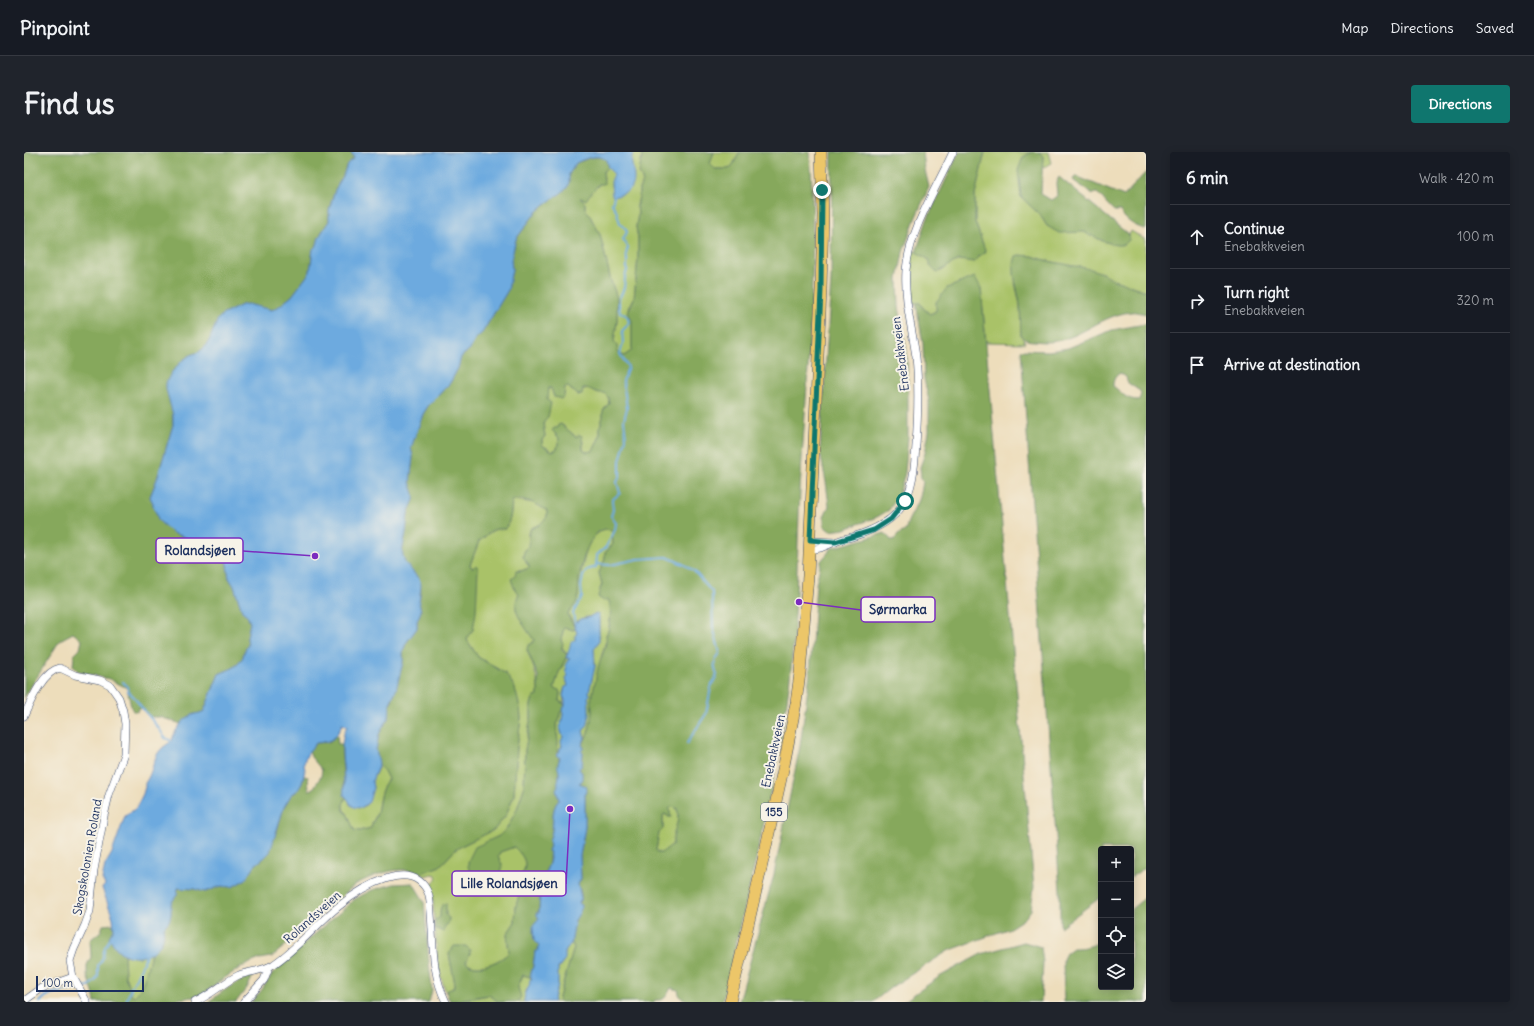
<!DOCTYPE html>
<html lang="en">
<head>
<meta charset="utf-8">
<style>
  :root { --surface:#171b24; --page:#20242c; --text:#f1f3f6; --muted:#9ea1a6; --line:#363941; --accent:#0f766e }
  body { margin:0; font-family:Delius,sans-serif; background:var(--page); color:var(--text) }
  .controls { position:absolute; right:12px; bottom:12px; display:grid; overflow:hidden; border-radius:4px; box-shadow:0 2px 10px #0003 }
  .controls button { width:36px; height:36px; display:grid; place-items:center; padding:0; border:0; border-bottom:1px solid var(--line); background:var(--surface); color:var(--text); font:20px sans-serif }
  .scale { position:absolute; left:12px; bottom:10px; width:108px; box-sizing:border-box; padding-left:4px; border:2px solid #1b2f5e; border-top:0; font-size:11px; line-height:14px; white-space:nowrap; color:#1b2f5e; -webkit-text-stroke:3px #f7f3e8; paint-order:stroke }
  .stop { position:absolute; width:12px; height:12px; margin:-9px; border:3px solid #0f766e; border-radius:50%; background:#fff }
  .stop.end { background:#0f766e; border-color:#fff; box-shadow:0 1px 4px #0008 }
  .list { margin:0; padding:0; list-style:none }
  h2 { display:flex; justify-content:space-between; align-items:center; height:52px; margin:0; padding:0 16px; font-size:17px }
  h2 small { font-size:13px; font-weight:400; color:var(--muted) }
  .list li { display:grid; grid-template-columns:26px 1fr auto; gap:12px; align-items:center; box-sizing:border-box; height:64px; padding:0 16px; border-top:1px solid var(--line) }
  .list b { display:block; font-size:15px; white-space:nowrap }
  .list p { margin:0; font-size:13px; white-space:nowrap; color:var(--muted) }
  .list em { font-size:13px; font-style:normal; color:var(--muted) }
  .icon { flex:none; width:22px; height:22px; fill:none; stroke:currentColor; stroke-width:2; stroke-linecap:round; stroke-linejoin:round }
  .map { position:relative; flex:none; width:1122px; height:850px; overflow:hidden; border-radius:4px }
  header { display:flex; align-items:center; gap:24px; box-sizing:border-box; height:56px; padding:0 20px; background:var(--surface); border-bottom:1px solid var(--line) }
  header strong { font-size:19px }
  nav { display:flex; gap:22px; margin-inline-start:auto; font-size:14px }
  .intro { display:flex; align-items:center; justify-content:space-between; box-sizing:border-box; height:96px; padding:0 24px }
  h1 { margin:0; font-size:28px }
  .button { padding:10px 18px; border-radius:4px; background:var(--accent); color:#fff; font-size:14px; font-weight:700 }
  main { display:flex; gap:24px; padding:0 24px }
  aside { flex:1; background:var(--surface); border-radius:4px; box-shadow:0 2px 10px #0003 }
  .map>svg:first-child { display:block }
  .green { fill:#a9c268; stroke:#627863 }
  .forest { fill:#86a85c; stroke:#506c5d; fill-rule:evenodd }
  .water { fill:#6daadf; stroke:#446c9e }
  .lines { fill:none; stroke-linecap:round; stroke-linejoin:round }
  .stream { stroke:#6daadf; stroke-width:2 }
  .minor-casing { stroke:#3a496c; stroke-width:8 }
  .primary-casing { stroke:#3a496c; stroke-width:12 }
  .minor { stroke:#fff; stroke-width:7 }
  .primary { stroke:#ecc669; stroke-width:11 }
  .route { stroke:#0f766e; stroke-width:5 }
  .labels { text-anchor:middle; dominant-baseline:central; stroke-width:4; stroke-linejoin:round; paint-order:stroke }
  .shield { fill:#f7f3e8; stroke:#5d6a87; stroke-width:1 }
  .shield-label { font-size:11px; font-weight:bold; fill:#1b2f5e }
  .street-label { font-size:12px; fill:#1b2f5e; stroke:#f7f3e8 }
  .leader { fill:none; stroke:#7b2cbf; stroke-width:1.5 }
  .callout-dot { fill:#7b2cbf; stroke:#f7f3e8; stroke-width:1.5 }
  .callout { fill:#f7f3e8; stroke:#7b2cbf; stroke-width:1.5 }
  .callout-label { font-size:13px; text-anchor:middle; font-weight:bold; fill:#1b2f5e }
</style>
</head>
<body>
<header>
<strong>Pinpoint</strong>
<nav><a>Map</a><a>Directions</a><a>Saved</a></nav>
</header>
<div class="intro"><h1>Find us</h1><a class="button">Directions</a></div>
<main>
<div class="map">
<svg width="1122" height="850" viewBox="0 0 1122 850">
  <rect width="100%" height="100%" fill="#f7f3e8"/>
  <filter id="ink" filterUnits="userSpaceOnUse"><feTurbulence type="fractalNoise" baseFrequency=".025" numOctaves="2"/><feDisplacementMap in="SourceGraphic" scale="8" xChannelSelector="R" yChannelSelector="G"/><feConvolveMatrix kernelMatrix="1 2 1 2 8 2 1 2 1" color-interpolation-filters="sRGB"/></filter>
  <filter id="wash" filterUnits="userSpaceOnUse"><feTurbulence type="fractalNoise" baseFrequency=".012" numOctaves="4" result="noise"/><feDisplacementMap in="SourceGraphic" scale="16" xChannelSelector="R" yChannelSelector="G"/><feGaussianBlur stdDeviation="0.9" result="paint"/><feColorMatrix in="noise" values="0 0 0 0 0 0 0 0 0 0 0 0 0 0 0 0 0 1.4 0 .05"/><feComposite in="paint" operator="in"/></filter>
  <g filter="url(#wash)">
    <rect width="100%" height="100%" fill="#edddbb"/>
    <g class="green">
      <path d="M610,0H617L618,5L615,21L619,30L615,37V44L613,54L614,62L612,75L614,86V106L611,137L610,146L605,156L606,166L608,169V197L606,200L600,204L595,202L590,189L593,169V146L587,129L576,82L568,68L565,61L561,57V51L556,46L557,45L560,47L580,28L579,19L584,16L590,22L587,33L590,45C593,44 599,42 601,40C607,36 610,27 610,21C610,13 603,10 610,0Z"/>
      <polygon points="690,0 716,0 707,16 704,17 691,17 686,12"/>
      <path d="M961,0H1008L999,5L997,44L1016,63L1023,74L1060,80L1079,89L1100,93L1105,88V83L1107,79L1122,88V139L1090,128L1078,121L1067,118L1024,109L1008,104L991,131L996,152L997,184L1000,188L1001,191L962,190L957,136L906,162L899,156L896,151H886L885,120L888,98L899,103L904,107L906,114L918,119C929,109 935,106 950,110L961,98L951,70V43Z"/>
      <polygon points="1015,0 1025,0 1028,11 1018,16 1019,4"/>
      <polygon points="541,235 544,235 548,239 566,236 571,240 580,241 584,245 585,251 579,259 579,265 576,274 576,284 570,299 562,300 559,298 559,289 554,285 552,285 537,272 533,276 531,282 535,286 533,297 528,299 518,293 518,288 521,284 519,271 524,236 527,236 530,245 540,244"/>
      <path d="M491,348L511,351L523,359V365L515,373L509,375L505,381V393L500,400L502,411L505,414V416L497,419L494,418L491,424L495,442L499,471L510,488L503,498C509,514 515,526 514,544L509,546L507,553V565L501,598L500,636L493,657L483,676L475,684L467,688L464,731C476,726 479,715 474,704L476,700L490,695C503,707 505,715 493,729L495,743L492,754L491,770L483,782L485,800C477,810 453,820 442,810L446,801L425,802L431,832L429,836L422,841L414,816L411,776L420,775L424,771L425,766L422,763L421,757L414,768L410,769L409,747L406,733L413,727L412,723L409,722L400,724L397,721L416,714L431,698L439,693L470,678L482,663L490,643L493,596L497,566L496,556L482,522L454,505L447,494L443,488V484L449,478L454,416L446,415V413L455,389C465,383 467,375 481,377C487,369 487,359 488,349Z"/>
      <path d="M580,377L588,378L589,392L581,401V407L575,421L578,432L575,440C578,442 582,445 585,449C588,455 586,477 582,483L583,486C576,505 573,526 568,546C567,549 568,553 568,556C568,566 567,577 561,586L559,579C560,577 562,576 563,574C566,568 564,551 564,545L566,542L565,540L571,514L570,497L575,489V465C569,462 556,466 550,472L544,463L554,440L555,429L563,395L570,384Z"/>
      <path d="M540,475L549,478L552,477L553,480L551,488L547,490L546,498L543,502C534,494 538,485 540,475Z"/>
      <path d="M542,506L546,507L543,509C543,516 543,516 544,524L542,526L544,534L541,535L539,541L540,552L535,549L536,541L530,536L535,520Z"/>
      <path d="M538,559L539,563L536,576L539,586C538,590 538,594 536,599L534,600L532,573L535,569L536,561Z"/>
      <path d="M355,614L360,619L364,627C356,637 355,649 353,661C351,666 348,670 347,676L335,679L330,678L323,661L320,659C319,653 318,650 322,645L324,646L326,653L339,655L344,651L349,636L348,629Z"/>
      <path d="M648,655L653,656C657,672 648,677 649,692L638,701H634L632,698L635,681L639,677V664L640,662L647,665L645,657Z"/>
      <polygon points="547,789 550,796 535,845 535,850 529,850 534,833 534,816 539,810 542,798 546,793"/>
      <path d="M127,801C124,812 120,838 110,844L108,843L101,824L100,803L112,804Z"/>
      <polygon points="499,823 506,825 508,828 501,841 500,850 493,850 496,847 494,835"/>
      <path d="M465,843L475,850H480H426L425,848C436,850 453,845 465,843Z"/>
    </g>
    <g class="forest">
      <path d="M0,0H327L330,6L323,12L319,24L311,38L305,58V69L297,81L293,93L289,97L286,120L268,144L254,155L248,158L223,152L218,153L198,163L194,167L185,189L180,196L175,200L166,203L158,209L147,221L149,273L133,327L126,345C129,350 134,364 134,368L151,382L196,396L201,399L205,426L210,434L218,459L223,463L226,471L223,486L224,493L220,500L219,505L215,511L209,516L195,522L180,559L177,561L166,563L157,572L136,565H128L123,563L118,556L115,557L113,560L109,559L107,555L103,536L85,527L55,520L49,514L50,503L56,497L58,488L49,481L36,488L0,546Z"/>
      <path d="M617,0H690L686,12L691,17H704L707,16L716,0H786C793,102 785,204 778,306C773,376 774,447 767,517C762,564 753,610 743,657C729,721 714,786 698,850H667L656,845L654,838L647,836C642,844 642,849 631,848L630,850H535V845L550,796L547,789L548,782L555,750L557,749V741L554,732L557,727L556,704L561,675V641L562,639V634L555,631L558,621L555,617L558,613L559,601L557,599L560,595L558,594C564,582 567,574 568,559C568,555 566,550 567,547C570,536 572,526 574,516C576,506 584,493 582,483C587,476 588,455 584,447L580,449L575,446L574,444L578,432L575,421L581,407V401L589,392L588,378C566,370 556,415 555,430C554,436 555,443 553,449C551,453 548,458 544,461V464L552,477L549,478L540,475L537,488L539,492L538,494V498L543,503L537,517L535,520L530,536L535,538L536,541L535,549L540,552L541,554L536,561L535,569L532,573L534,590L533,602C539,611 533,624 535,634L532,637L535,648C525,658 532,677 525,688L526,694L524,699L526,700C524,707 527,712 521,719L524,724L520,729L519,740L516,745L515,758L513,761L515,767L509,778L510,789L515,794L514,796L515,798L511,800L509,814L506,825L499,823L494,835L497,845L493,850H475L465,843L428,849L424,846L422,839L429,836L431,832L425,802L430,794H442L446,798V801L442,810C453,820 477,810 485,800L483,782L491,770L492,754L495,743L493,729C505,715 503,707 490,695L476,700L474,704C475,707 477,710 478,713C479,731 461,736 450,723C446,720 444,717 444,712C444,707 449,700 451,695L475,684L483,676L493,657L500,636L501,598L507,565V553L509,546L514,544V524L503,498L504,493L508,491L510,488C505,481 493,465 492,457C491,451 493,446 495,441L491,438L487,427L491,424L492,419H497L505,416V414L499,405L500,400L505,393L506,377L515,373L523,365V359C515,353 498,344 488,349C487,359 487,369 481,377C466,375 465,383 455,389L446,413L447,415L449,416L452,413L454,416L452,460L449,478L444,484L443,488L454,505L482,522L491,536L496,556L497,566L493,596L490,643L482,663L470,678L439,693L431,698L416,714L397,721C374,713 353,722 332,732L248,805C230,806 211,819 196,829C189,834 182,841 174,844C147,850 101,850 71,850L69,840L63,824V813L67,805L66,788L77,779L79,773L89,772L90,778L86,783L91,795L100,803L101,824L108,843L110,844C120,838 124,812 127,801C136,794 142,788 139,776L145,769L147,762V751L153,743V737L158,736L171,737L181,740L197,734L208,735L222,727L231,713L240,706L253,679L260,655L267,643L272,640L278,631L280,624L284,625L285,638L289,637L297,624L298,618L287,605L285,599L292,591L305,590L313,583L314,592H318C319,596 317,599 318,604C319,617 320,629 320,643L322,645L319,653L320,659L323,661L330,678L335,679L347,676C348,671 350,668 352,664C356,651 355,638 364,627L360,619L355,614L352,598L355,582L365,565L364,557L369,546L379,510V499L382,491L393,476V469L397,459L395,451L397,439L395,427L381,411L378,400L382,380L384,361L390,348V342L386,330L389,305L387,296L399,262L404,254L426,231L434,216L437,205L444,199L452,186L458,181L484,138L488,117L487,108L492,87L512,60L521,52L537,41L545,30V22L552,11L568,5H579L584,9V16L579,19L580,32H575C571,38 566,41 562,48L556,46L561,51V57L565,61L568,68L576,82L587,129L593,146V169L590,189L593,193C593,199 594,201 600,204L606,200L608,197V169L604,160L610,146L611,137L614,106V86L612,75L614,62L613,54L615,44V37L619,30L615,21L618,5ZM541,235H544L554,243L558,242L559,236C568,236 571,242 580,241L584,245L585,251L579,259V265L576,274V284L569,299L562,300L559,298L558,284L555,283L552,285L537,272L534,273L533,276H530L528,278L535,286L533,297L528,299L518,293V288L521,284C520,276 517,270 524,265L527,251L523,248L524,236H527L530,245L538,247L540,244ZM648,655L653,656C657,672 648,677 649,692L637,701H634L632,698L635,681L639,677V664L640,662L643,663L644,665H647L645,657Z"/>
      <polygon points="808,0 899,0 901,18 905,35 891,67 879,100 874,127 875,155 883,200 884,236 884,285 881,321 875,342 865,358 853,365 821,377 806,379 800,374 800,364 805,354 802,330 796,300 807,128"/>
      <polygon points="935,0 961,0 951,43 951,70 961,98 960,101 955,104 950,110 934,108 913,121 906,114 904,107 892,100 903,68"/>
      <polygon points="1008,0 1015,0 1019,4 1017,42 1027,48 1033,44 1032,31 1035,25 1105,83 1105,88 1100,93 1092,93 1079,89 1060,80 1035,81 1023,74 1016,63 997,45 994,18 999,5"/>
      <path d="M1122,20V77C1113,76 1100,68 1096,59H1090C1083,53 1080,47 1073,41L1069,42L1050,29L1049,27L1051,25H1054L1100,44Z"/>
      <path d="M995,103L1008,104L1024,109L1067,117L1078,121L1090,128L1122,139V162C1117,161 1111,159 1107,160C1071,164 1050,196 1011,189C1005,189 1001,188 997,184C996,174 997,163 996,153C994,136 986,120 992,104Z"/>
      <path d="M951,125L957,136L1010,735L1007,758L1001,766L986,776L924,799L869,834L849,850H715L750,722L776,594L786,521L792,432L797,409L808,396L861,381L867,388H870L874,383L882,378C882,369 891,358 895,348C897,342 898,336 899,329L897,326L896,315L901,301L905,279V249L900,227L899,192L892,151H896L899,156L906,162L912,159V150L923,136Z"/>
      <path d="M1121,172L1122,176L1120,180L1122,182V715L1107,725V697H1077V745L1036,775V739L997,198L1025,199L1044,196L1088,178ZM1096,221L1102,225L1104,231L1116,239L1117,242L1115,248C1101,248 1099,241 1089,234C1089,228 1091,224 1096,221Z"/>
      <polygon points="389,731 400,749 405,810 408,838 405,850 227,850 237,839 249,821 267,803 331,747 348,738 370,732"/>
      <path d="M1122,745V850H1040L1039,807L1042,801L1049,796C1059,796 1069,795 1077,788V835H1107V757Z"/>
      <path d="M422,751V763L425,766L424,772L420,775L421,779L419,780L411,776L410,769L416,765C416,760 415,753 422,751Z"/>
      <polygon points="1000,790 1017,795 1019,810 1017,850 879,850 915,825 957,802"/>
      <path d="M229,824L223,836L212,850H184C198,840 212,829 229,824Z"/>
    </g>
    <g class="water">
      <path d="M327,0H610C602,12 618,29 604,39C601,42 594,43 590,45L588,44L587,30L590,22L584,16L582,8C574,1 560,7 552,11L545,22V30L543,36L537,41L521,52L512,60L492,87L487,108L488,117L484,138L458,181L452,186L447,196L437,205L434,216L426,231L404,254L399,262L387,296L389,305L386,330L390,342V348L384,361L382,380L378,400L381,411L395,427L397,433L395,451L397,459L393,469V476L382,491L379,499V510L372,538L366,551L365,565L355,582L352,598L355,612L348,629L349,636L345,650L337,656C324,656 328,650 320,643C319,638 321,634 320,630C320,610 314,592 323,574L318,572C311,588 309,589 292,591L285,599L281,607L280,612L281,618L278,631L274,638L267,643L260,655L246,700L240,706L231,713L222,727L208,735L197,734L181,740L171,737L154,736L153,743L147,751V762L145,769L139,776C143,796 120,811 102,803C94,800 89,792 85,785L90,777L89,766L78,736L81,733L78,727L81,713L88,701L101,664L112,656L119,642L121,635V631C127,623 128,614 132,605C135,597 142,593 148,589C149,580 160,566 168,563C172,561 176,562 180,559L195,522L209,516L215,511L219,505L220,500L224,493L223,486L226,471L223,463L218,459L210,434L205,426L201,399L196,396L151,382L147,380L134,368L133,363L129,354V351L126,345L133,327L149,273V263L142,237V231L147,221L158,209L166,203L175,200L180,196L185,189L194,167L198,163L218,153L223,152L248,158L254,155L268,144L286,120L289,97L293,93L295,85L305,69V58L311,38L319,24L323,12L330,6Z"/>
      <path d="M574,462L575,465V489L570,497L571,514L565,540L566,543L564,545C565,551 566,568 563,574C562,576 560,577 559,579L561,586L558,593L560,596L557,599L559,601L558,613L555,617L558,621V629L555,631L562,634L563,637L561,641V675L556,704L557,727L554,732L557,746V748L555,750L557,754L556,760L551,768L547,792L541,800V807L534,816V833L529,850H500C500,843 504,837 506,831L505,829L508,828C505,822 508,821 509,814C510,810 510,805 511,800L515,798L514,796L515,794L510,789L509,774L515,767L512,761H515L516,742L519,740C519,734 519,728 524,724L521,721C523,717 526,710 526,706C526,704 525,702 526,700L524,699L526,694L525,688C532,677 525,658 535,648L532,637L534,634C533,629 535,628 535,624C536,615 531,618 536,606L533,602L536,599V596L538,595L537,589L539,585L536,576L539,563V557L541,554V548L539,544L541,535L544,534L542,526L544,524L541,518L543,517L541,514L544,508L546,507L542,506C544,501 546,496 547,490L551,488V484L553,481L550,472L557,467L566,465L568,463Z"/>
    </g>
    <g class="lines">
      <g class="stream">
        <path d="M572,412L586,413L614,407L643,405L659,412L670,419L688,440L689,475L696,501C690,509 689,514 693,523L687,535L682,562L663,591"/>
        <path d="M551,471L549,461L558,445L557,434L559,424L563,418L572,415L573,403L582,395L591,378L592,371L587,364L589,358L588,348L596,341L593,330L596,324V309L602,286L600,268L603,256L599,229L604,215L596,202L599,191L598,179C603,173 607,172 603,164L596,160L595,156V147L600,136L601,125L603,118V107L602,102L604,95L599,87L603,80L602,77L596,71L592,58L588,52L590,45"/>
        <polyline points="99,530 103,534 104,539 111,546 115,552 136,578 141,586 146,588 147,590"/>
        <polyline points="57,835 65,834 72,828 74,824 74,813 78,808 81,795 86,787"/>
        <path d="M16,850C27,838 34,841 48,838"/>
        <path d="M102,850C106,834 117,819 122,803"/>
      </g>
    </g>
  </g>
  <g filter="url(#ink)">
    <g class="lines">
      <g class="minor-casing">
        <g id="minor">
          <polyline points="785,389 811,390"/>
          <path d="M785,397C796,398 801,394 811,390C816,388 822,386 828,385C882,369 889,345 892,293C894,264 895,234 892,205C888,176 880,148 882,118C886,77 912,37 929,0"/>
          <path d="M0,564C7,549 19,519 36,516L51,523L76,528L86,533L95,546L99,559L101,572L100,602L85,643L80,664L70,718L66,759L61,773L50,797L46,809L49,825L63,850"/>
          <polyline points="0,849 18,836 49,825"/>
          <path d="M171,850C187,843 200,830 215,823C227,819 240,819 250,812C274,796 292,772 315,754C336,737 390,702 405,743C411,781 404,813 422,850"/>
          <polyline points="220,850 240,828 245,815"/>
        </g>
      </g>
      <g class="primary-casing">
        <polyline id="primary" points="706,850 735,726 760,613 772,551 776,521 784,424 797,138 799,63 797,0"/>
      </g>
      <use href="#minor" class="minor"/>
      <use href="#primary" class="primary"/>
    </g>
  </g>
  <g class="lines" filter="url(#ink)">
    <polyline class="route" points="798,38 797,138 786,388 811,390 850,378 867,367 881,349"/>
  </g>
  <g class="labels">
    <rect class="shield" x="737" y="651" width="26" height="18" rx="3"/>
    <g class="shield-label">
      <text x="750" y="660">155</text>
    </g>
    <g class="street-label">
      <text transform="translate(876 202) rotate(-97)">Enebakkveien</text>
      <text transform="translate(749 599) rotate(-78)">Enebakkveien</text>
      <text transform="translate(63 705) rotate(-80)">Skogskolonien Roland</text>
      <text transform="translate(288 765) rotate(-42)">Rolandsveien</text>
    </g>
  </g>
  <path class="leader" d="M291 404L219 399M775 450L837 458M546 657L542 732"/>
  <g class="callout-dot">
    <circle cx="291" cy="404" r="4"/>
    <circle cx="775" cy="450" r="4"/>
    <circle cx="546" cy="657" r="4"/>
  </g>
  <g class="callout">
    <rect x="132" y="386" width="87" height="25" rx="4"/>
    <rect x="837" y="445" width="74" height="25" rx="4"/>
    <rect x="428" y="719" width="114" height="25" rx="4"/>
  </g>
  <g class="callout-label">
    <text x="176" y="403">Rolandsjøen</text>
    <text x="874" y="462">Sørmarka</text>
    <text x="485" y="736">Lille Rolandsjøen</text>
  </g>
</svg>
<div class="controls">
<button>+</button>
<button>−</button>
<button><svg class="icon" aria-label="locate" viewBox="0 0 24 24"><circle cx="12" cy="12" r="6"/><path d="M12 2v4M12 18v4M2 12h4M18 12h4"/></svg></button>
<button><svg class="icon" aria-label="layers" viewBox="0 0 24 24"><path d="M12 4l9 5-9 5-9-5zM3 14l9 5 9-5"/></svg></button>
</div>
<div class="scale">100 m</div>
<div class="stop" style="left:881px;top:349px"></div>
<div class="stop end" style="left:798px;top:38px"></div>
</div>
<aside>
<h2>6 min<small>Walk · 420 m</small></h2>
<ul class="list">
<li><svg class="icon" aria-label="ahead" viewBox="0 0 24 24"><path d="M12 20V5M6 11l6-6 6 6"/></svg><div><b>Continue</b><p>Enebakkveien</p></div><em>100 m</em></li>
<li><svg class="icon" aria-label="right" viewBox="0 0 24 24"><path d="M7 20v-9h11M14 6l5 5-5 5"/></svg><div><b>Turn right</b><p>Enebakkveien</p></div><em>320 m</em></li>
<li><svg class="icon" aria-label="arrive" viewBox="0 0 24 24"><path d="M6 21V4h12l-3 4 3 4H6"/></svg><div><b>Arrive at destination</b></div></li>
</ul>
</aside>
</main>
</body>
</html>
